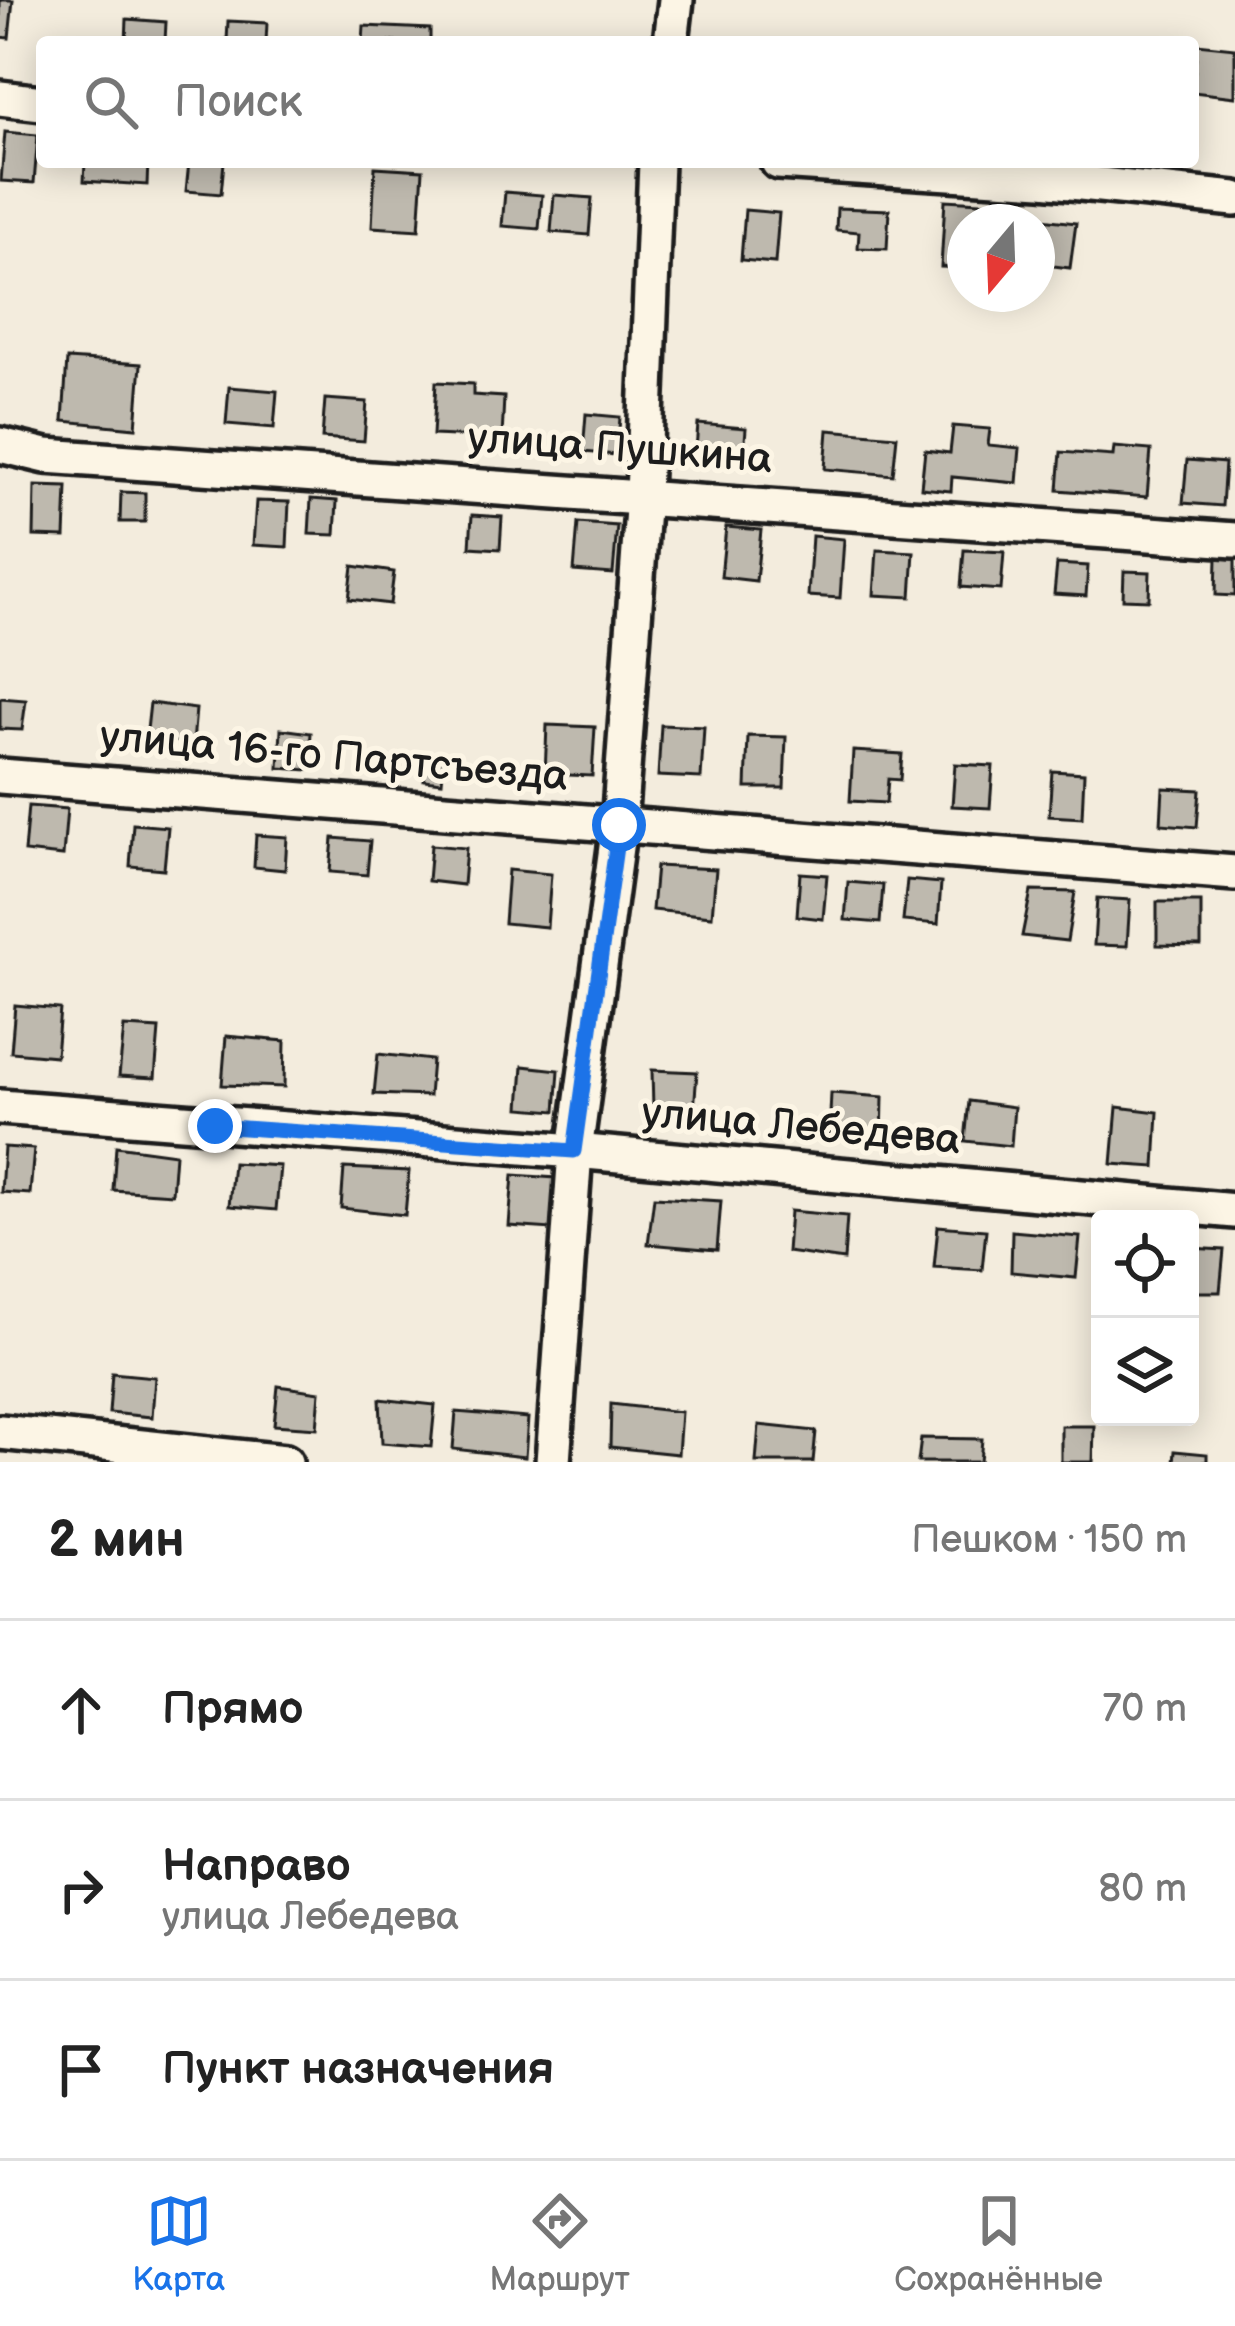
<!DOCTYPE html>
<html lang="ru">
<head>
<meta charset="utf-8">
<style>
  :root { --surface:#fff; --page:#f2f2f2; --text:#222; --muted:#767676; --line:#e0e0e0; --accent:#1a73e8 }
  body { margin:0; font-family:"Balsamiq Sans",sans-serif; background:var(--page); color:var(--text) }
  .controls { position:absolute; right:36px; bottom:36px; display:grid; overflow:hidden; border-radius:12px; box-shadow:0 6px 30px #0003 }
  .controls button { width:108px; height:108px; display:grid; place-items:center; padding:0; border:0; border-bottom:3px solid var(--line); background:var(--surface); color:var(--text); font:60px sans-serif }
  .compass { position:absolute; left:947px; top:204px; width:108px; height:108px; border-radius:50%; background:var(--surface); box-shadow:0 6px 30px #0003; rotate:199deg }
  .stop { position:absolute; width:36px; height:36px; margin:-27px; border:9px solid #1a73e8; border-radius:50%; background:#fff }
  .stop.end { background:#1a73e8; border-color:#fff; box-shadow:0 3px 12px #0008 }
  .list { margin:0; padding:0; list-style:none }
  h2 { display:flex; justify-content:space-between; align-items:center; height:156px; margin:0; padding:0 48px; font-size:51px }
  h2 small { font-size:39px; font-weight:400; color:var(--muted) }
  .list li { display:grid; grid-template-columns:78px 1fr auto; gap:36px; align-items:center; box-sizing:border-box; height:180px; padding:0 48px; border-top:3px solid var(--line) }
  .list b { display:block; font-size:45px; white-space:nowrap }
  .list p { margin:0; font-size:39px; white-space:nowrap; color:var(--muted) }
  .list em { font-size:39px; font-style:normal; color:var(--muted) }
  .icon { flex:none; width:66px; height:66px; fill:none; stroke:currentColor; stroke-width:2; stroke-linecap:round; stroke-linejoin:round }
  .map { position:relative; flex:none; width:1235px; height:1462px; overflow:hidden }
  .search { position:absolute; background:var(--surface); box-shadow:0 6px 30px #0003; left:36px; right:36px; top:36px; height:132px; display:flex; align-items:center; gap:30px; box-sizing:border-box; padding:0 42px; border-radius:12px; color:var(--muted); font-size:45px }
  .sheet { height:696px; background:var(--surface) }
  nav { display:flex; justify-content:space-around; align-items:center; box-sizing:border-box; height:168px; border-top:3px solid var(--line); background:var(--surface); font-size:33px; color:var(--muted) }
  nav a { display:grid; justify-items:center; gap:6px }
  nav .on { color:var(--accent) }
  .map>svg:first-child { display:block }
  .building { fill:#beb9ae; stroke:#1c1c1c; stroke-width:3 }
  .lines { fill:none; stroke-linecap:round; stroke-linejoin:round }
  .minor-casing { stroke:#1c1c1c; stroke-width:42 }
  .minor { stroke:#fcf5e5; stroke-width:33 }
  .route { stroke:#1a73e8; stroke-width:15 }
  .labels { text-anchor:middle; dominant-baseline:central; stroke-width:10; stroke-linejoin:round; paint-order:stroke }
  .street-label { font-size:42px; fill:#1c1c1c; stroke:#fcf5e5 }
</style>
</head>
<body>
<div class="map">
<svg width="1235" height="1462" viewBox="0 0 1235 1462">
  <rect width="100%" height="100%" fill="#f3ecdd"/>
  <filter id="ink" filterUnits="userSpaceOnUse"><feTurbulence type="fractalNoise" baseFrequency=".00833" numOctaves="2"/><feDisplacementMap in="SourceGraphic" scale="24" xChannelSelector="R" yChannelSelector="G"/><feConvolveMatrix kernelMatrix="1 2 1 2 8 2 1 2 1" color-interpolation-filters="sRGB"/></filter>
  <g filter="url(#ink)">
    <g class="building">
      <polygon points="0,0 13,0 9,38 0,37"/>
      <polygon points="127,19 166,22 165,42 126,42"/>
      <polygon points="228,21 267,23 266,42 227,42"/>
      <polygon points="364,26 430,29 430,42 363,42"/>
      <polygon points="1197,44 1235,48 1235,97 1193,92"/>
      <polygon points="5,132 38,135 34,183 1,181"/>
      <polygon points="85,162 148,162 147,185 84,181"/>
      <polygon points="189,162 224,162 221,194 186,191"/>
      <polygon points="375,167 423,170 419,230 372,227"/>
      <polygon points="505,192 542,195 539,229 502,226"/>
      <polygon points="554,195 592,198 589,235 551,232"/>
      <polygon points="945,200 998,203 997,222 965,222 965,268 941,267"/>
      <polygon points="837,208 889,210 887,249 858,248 859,232 836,230"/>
      <polygon points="745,210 779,213 775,263 741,260"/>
      <polygon points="1025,217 1076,223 1070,268 1037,264 1037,222 1025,222"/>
      <polygon points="67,359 141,364 136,428 63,421"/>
      <polygon points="436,382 473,384 473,395 504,397 502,438 433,435"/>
      <polygon points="229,387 277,391 274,428 226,424"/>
      <polygon points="325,399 367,402 364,441 322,438"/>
      <polygon points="586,414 620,417 617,455 583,452"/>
      <polygon points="698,424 746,428 743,466 695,462"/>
      <polygon points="953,426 990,429 988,445 1020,448 1017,483 952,477 951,491 921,488 925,450 950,453"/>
      <polygon points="828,430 897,436 893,475 825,469"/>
      <polygon points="1114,447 1151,450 1147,497 1058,490 1061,452 1113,456"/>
      <polygon points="1187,460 1225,463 1222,506 1183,503"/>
      <polygon points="35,486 67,487 65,537 34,536"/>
      <polygon points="121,492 145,493 145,522 120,522"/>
      <polygon points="311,499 337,501 335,535 309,534"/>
      <polygon points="256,501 289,502 287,547 253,545"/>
      <polygon points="472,515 502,517 500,549 470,547"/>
      <polygon points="578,523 617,526 613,574 574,571"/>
      <polygon points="726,527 761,530 756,581 721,577"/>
      <polygon points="812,536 844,539 840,598 808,596"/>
      <polygon points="877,550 914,552 911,597 874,595"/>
      <polygon points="964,550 1004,552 1001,590 961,587"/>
      <polygon points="1217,558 1235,559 1235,596 1216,595"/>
      <polygon points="1057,564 1088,566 1086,596 1054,594"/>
      <polygon points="353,566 394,572 390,604 349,599"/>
      <polygon points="1124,571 1150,572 1149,600 1123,599"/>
      <polygon points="0,698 26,700 22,730 0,729"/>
      <polygon points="150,703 196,709 193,743 146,739"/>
      <polygon points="547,725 595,727 592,776 545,774"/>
      <polygon points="661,725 704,727 701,778 658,776"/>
      <polygon points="281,729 311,733 308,770 279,768"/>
      <polygon points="748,736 786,737 784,788 746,788"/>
      <polygon points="853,751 902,754 900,780 888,779 886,803 850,801"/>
      <polygon points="426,756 444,758 442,782 424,780"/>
      <polygon points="955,764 993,766 990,808 952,806"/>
      <polygon points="1052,771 1084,773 1082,818 1049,816"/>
      <polygon points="1163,788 1200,790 1197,827 1161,824"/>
      <polygon points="28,806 67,809 63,856 24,852"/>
      <polygon points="133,824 168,827 164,869 130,866"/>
      <polygon points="256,835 287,837 285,870 254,867"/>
      <polygon points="333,838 370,841 367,875 330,872"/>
      <polygon points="431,845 466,848 463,885 428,881"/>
      <polygon points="656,866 716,869 712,916 652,910"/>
      <polygon points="508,870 551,874 547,927 504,923"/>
      <polygon points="800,873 827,875 823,919 797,916"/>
      <polygon points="907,880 941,883 938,924 903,921"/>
      <polygon points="848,882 883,885 880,923 845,920"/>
      <polygon points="1031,891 1075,892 1067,941 1022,936"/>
      <polygon points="1097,898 1130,900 1127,946 1094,945"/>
      <polygon points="1157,902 1201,902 1201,946 1157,945"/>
      <polygon points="15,1005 60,1009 56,1056 11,1052"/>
      <polygon points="124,1027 159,1029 155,1078 119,1076"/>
      <polygon points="226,1036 285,1041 284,1087 222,1085"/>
      <polygon points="378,1054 432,1060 429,1096 374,1094"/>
      <polygon points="523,1066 559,1070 556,1111 520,1108"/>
      <polygon points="652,1070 697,1072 694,1110 653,1109"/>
      <polygon points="831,1093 883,1097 882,1142 829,1137"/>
      <polygon points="969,1101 1014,1107 1011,1146 965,1141"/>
      <polygon points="1117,1107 1158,1112 1155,1167 1112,1164"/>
      <polygon points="116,1146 175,1154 172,1194 113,1190"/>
      <polygon points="4,1147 34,1149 30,1194 1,1192"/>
      <polygon points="233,1163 280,1166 276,1210 229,1206"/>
      <polygon points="344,1168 409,1171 405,1215 341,1208"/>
      <polygon points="513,1175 556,1178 552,1229 509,1226"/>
      <polygon points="654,1197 721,1201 717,1250 648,1244"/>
      <polygon points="790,1211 847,1216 844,1260 787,1252"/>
      <polygon points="938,1226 986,1230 982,1270 934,1267"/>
      <polygon points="1012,1231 1080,1237 1076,1278 1011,1272"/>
      <polygon points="1190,1248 1224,1250 1220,1292 1190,1292"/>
      <polygon points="112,1373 155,1377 152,1417 109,1413"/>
      <polygon points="278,1386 320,1392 317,1428 274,1425"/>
      <polygon points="380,1399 435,1405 431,1447 382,1443"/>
      <polygon points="611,1404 681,1412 678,1454 610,1447"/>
      <polygon points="456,1412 528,1418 525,1457 453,1449"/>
      <polygon points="759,1425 816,1431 813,1462 756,1462"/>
      <polygon points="1061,1426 1094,1426 1093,1462 1061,1462"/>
      <polygon points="921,1438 982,1439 980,1462 918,1462"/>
      <polygon points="1175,1451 1207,1454 1207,1462 1174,1462"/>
    </g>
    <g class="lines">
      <g class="minor-casing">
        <g id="minor">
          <polyline points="671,42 676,0"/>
          <polyline points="0,98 42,103"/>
          <polyline points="778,162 1042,179 1235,199"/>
          <polyline points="0,445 46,456 1235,540"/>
          <polyline points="0,776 1235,873"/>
          <polyline points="0,1107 575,1151 1235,1211"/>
          <polyline points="0,1432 285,1462"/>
          <polyline points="553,1462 575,1151 619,825 643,495 656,162"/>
        </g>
      </g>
      <use href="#minor" class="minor"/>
    </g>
  </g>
  <g class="lines" filter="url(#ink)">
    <polyline class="route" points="215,1126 574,1151 619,825"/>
  </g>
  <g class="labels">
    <g class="street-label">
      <text transform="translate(620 449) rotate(4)">улица Пушкина</text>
      <text transform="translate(334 757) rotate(5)">улица 16-го Партсъезда</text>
      <text transform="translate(801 1127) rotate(5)">улица Лебедева</text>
    </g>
  </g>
</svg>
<div class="controls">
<button><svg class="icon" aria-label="locate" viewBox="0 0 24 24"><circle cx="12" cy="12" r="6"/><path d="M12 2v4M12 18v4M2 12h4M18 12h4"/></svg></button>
<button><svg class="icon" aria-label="layers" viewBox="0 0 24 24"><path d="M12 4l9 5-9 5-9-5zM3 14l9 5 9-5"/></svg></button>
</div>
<svg class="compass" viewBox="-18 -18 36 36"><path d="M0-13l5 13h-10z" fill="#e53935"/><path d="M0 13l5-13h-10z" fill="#767676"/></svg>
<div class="stop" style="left:619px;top:825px"></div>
<div class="stop end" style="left:215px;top:1126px"></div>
<div class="search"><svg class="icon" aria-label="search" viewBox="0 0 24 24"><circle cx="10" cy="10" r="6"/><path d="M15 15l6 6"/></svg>Поиск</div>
</div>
<section class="sheet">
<h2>2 мин<small>Пешком · 150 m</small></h2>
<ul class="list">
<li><svg class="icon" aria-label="ahead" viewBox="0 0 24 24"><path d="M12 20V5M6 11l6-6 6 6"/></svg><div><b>Прямо</b></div><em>70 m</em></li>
<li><svg class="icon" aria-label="right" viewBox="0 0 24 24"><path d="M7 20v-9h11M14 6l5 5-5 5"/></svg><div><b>Направо</b><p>улица Лебедева</p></div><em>80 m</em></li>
<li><svg class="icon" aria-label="arrive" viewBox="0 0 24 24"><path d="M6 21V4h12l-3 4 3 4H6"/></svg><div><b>Пункт назначения</b></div></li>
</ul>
</section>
<nav>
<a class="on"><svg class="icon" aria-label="map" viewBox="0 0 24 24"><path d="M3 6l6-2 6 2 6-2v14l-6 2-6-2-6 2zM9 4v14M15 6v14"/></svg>Карта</a>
<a><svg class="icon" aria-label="directions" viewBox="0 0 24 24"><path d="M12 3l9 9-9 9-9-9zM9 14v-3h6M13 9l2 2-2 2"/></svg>Маршрут</a>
<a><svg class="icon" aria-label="saved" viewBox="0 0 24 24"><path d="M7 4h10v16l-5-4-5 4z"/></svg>Сохранённые</a>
</nav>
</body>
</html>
